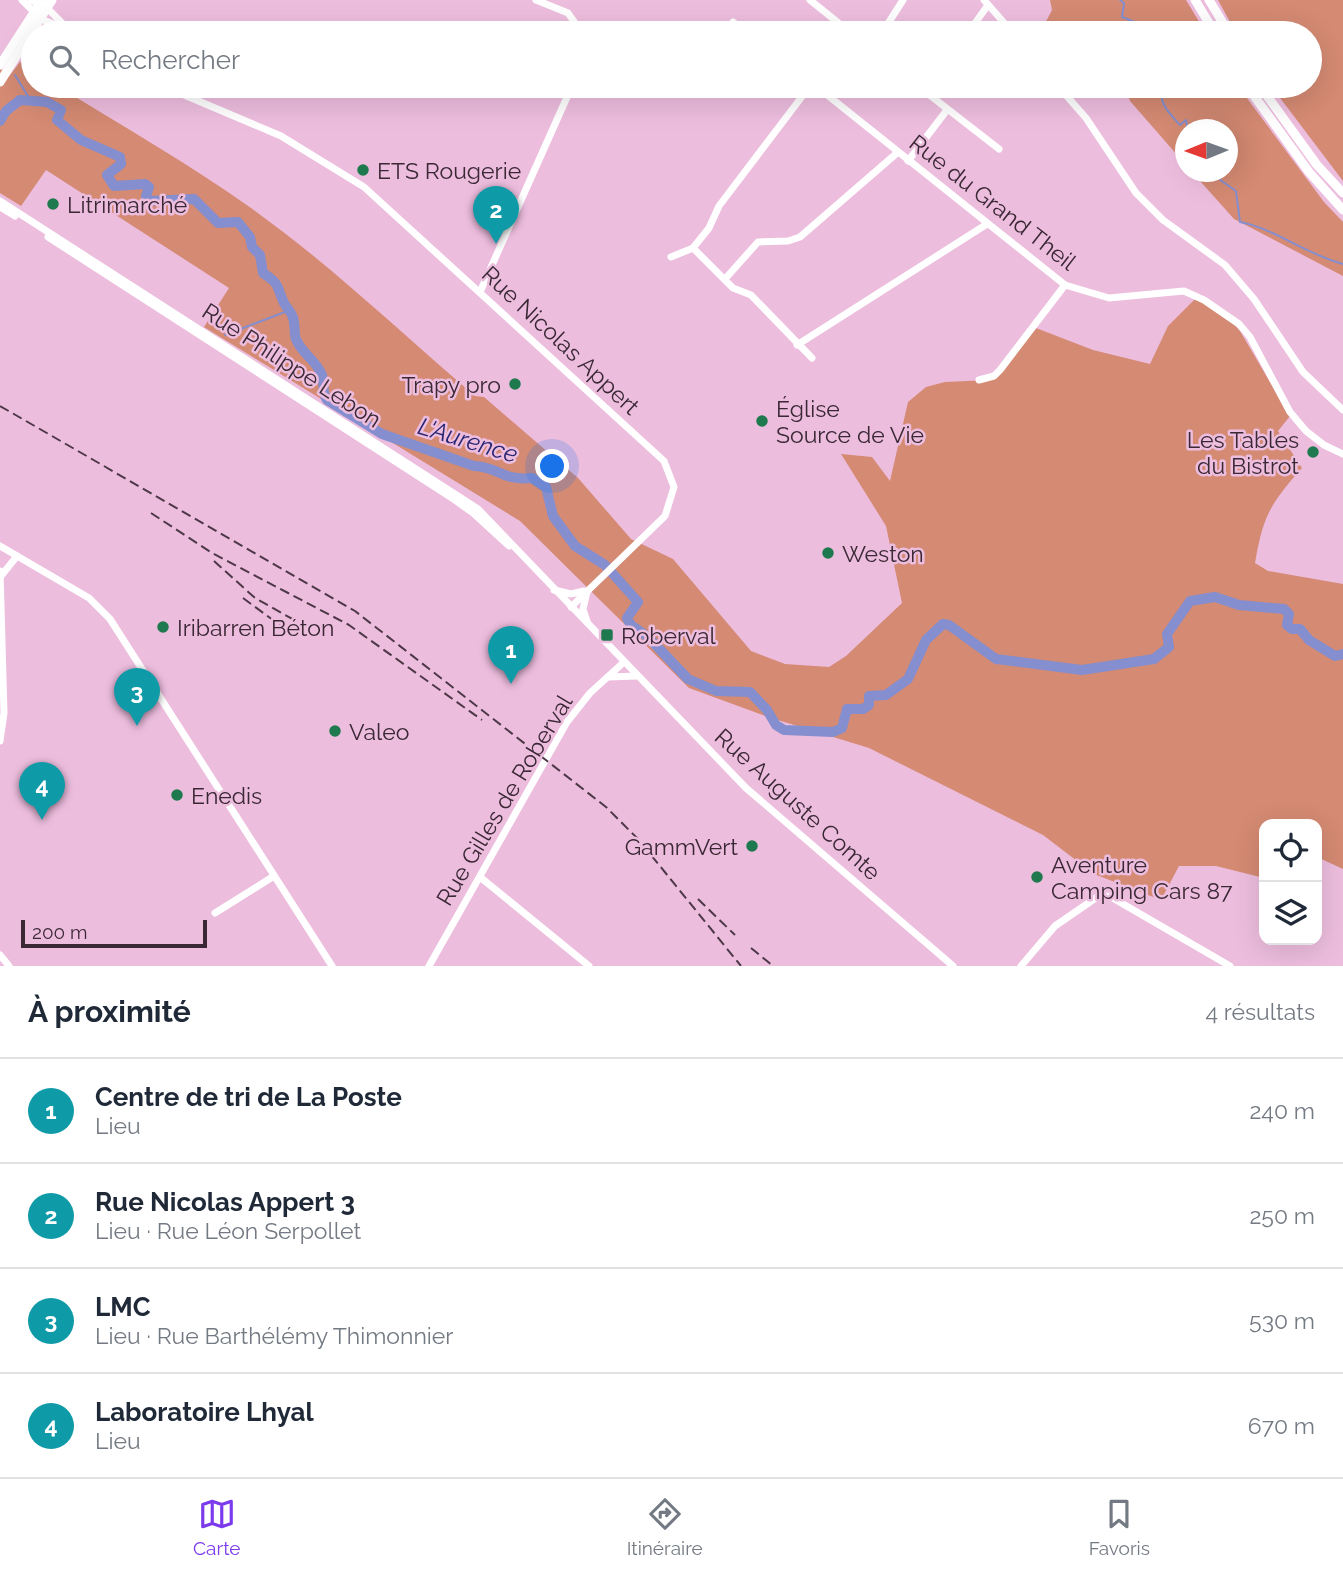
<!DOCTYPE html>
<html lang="fr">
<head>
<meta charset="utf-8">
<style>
  :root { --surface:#fff; --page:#f2f2f3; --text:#1f2937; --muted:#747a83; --line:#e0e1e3; --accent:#7c3aed }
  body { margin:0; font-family:Raleway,sans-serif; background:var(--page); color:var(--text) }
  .controls { position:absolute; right:21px; bottom:21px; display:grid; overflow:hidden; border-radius:14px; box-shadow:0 7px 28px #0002 }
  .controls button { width:63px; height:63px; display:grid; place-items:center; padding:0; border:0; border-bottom:2px solid var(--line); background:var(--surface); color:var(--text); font:35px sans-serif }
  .compass { position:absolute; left:1175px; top:119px; width:63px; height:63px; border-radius:50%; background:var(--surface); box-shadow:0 7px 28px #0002; rotate:269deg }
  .scale { position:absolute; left:21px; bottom:18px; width:186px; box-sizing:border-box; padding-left:7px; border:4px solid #3a2835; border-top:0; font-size:19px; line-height:24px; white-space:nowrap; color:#3a2835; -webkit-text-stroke:5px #edbdde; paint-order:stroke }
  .you { position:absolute; left:553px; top:467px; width:24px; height:24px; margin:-18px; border:5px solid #fff; border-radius:50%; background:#1a73e8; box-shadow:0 0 0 10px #1a73e833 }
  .badge { display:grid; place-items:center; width:46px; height:46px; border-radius:50%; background:var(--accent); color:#fff; font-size:23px; font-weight:700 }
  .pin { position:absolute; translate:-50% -58px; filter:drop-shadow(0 2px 4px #0008) }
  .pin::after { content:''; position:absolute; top:37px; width:24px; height:21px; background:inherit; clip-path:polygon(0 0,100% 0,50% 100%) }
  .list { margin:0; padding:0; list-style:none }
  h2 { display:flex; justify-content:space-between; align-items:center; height:91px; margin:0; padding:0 28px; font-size:30px }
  h2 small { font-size:23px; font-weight:400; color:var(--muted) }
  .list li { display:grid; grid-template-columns:46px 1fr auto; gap:21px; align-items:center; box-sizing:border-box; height:105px; padding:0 28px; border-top:2px solid var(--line) }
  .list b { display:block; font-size:26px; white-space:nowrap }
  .list p { margin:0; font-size:23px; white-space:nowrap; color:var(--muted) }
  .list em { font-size:23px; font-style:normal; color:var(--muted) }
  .icon { flex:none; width:38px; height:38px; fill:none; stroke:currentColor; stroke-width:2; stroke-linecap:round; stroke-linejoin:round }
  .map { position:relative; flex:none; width:1343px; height:966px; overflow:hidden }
  .search { position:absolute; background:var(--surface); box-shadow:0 7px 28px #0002; left:21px; right:21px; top:21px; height:77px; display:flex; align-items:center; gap:18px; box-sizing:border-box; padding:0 24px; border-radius:38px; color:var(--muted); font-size:26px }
  .sheet { height:511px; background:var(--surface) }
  nav { display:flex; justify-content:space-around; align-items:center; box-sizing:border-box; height:98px; border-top:2px solid var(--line); background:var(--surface); font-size:19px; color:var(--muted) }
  nav a { display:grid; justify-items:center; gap:4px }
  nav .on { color:var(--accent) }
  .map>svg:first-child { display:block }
  .green { fill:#d48a73 }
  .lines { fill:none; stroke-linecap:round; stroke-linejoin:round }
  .stream { stroke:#858ecf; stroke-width:2 }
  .river { stroke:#858ecf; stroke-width:10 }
  .minor { stroke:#fff; stroke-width:7 }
  .major { stroke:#fff; stroke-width:9 }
  .rail { stroke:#4d3847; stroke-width:2; stroke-dasharray:10 5; stroke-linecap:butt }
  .poi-dot { fill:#1f794e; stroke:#edbdde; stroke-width:2.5 }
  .labels { text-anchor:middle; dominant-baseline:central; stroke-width:5; stroke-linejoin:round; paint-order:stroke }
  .poi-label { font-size:23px; fill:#3a2835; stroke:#edbdde; text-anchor:start }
  .street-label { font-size:23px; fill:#3a2835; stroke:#edbdde }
  .water-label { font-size:24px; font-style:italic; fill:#272672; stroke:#edbdde }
</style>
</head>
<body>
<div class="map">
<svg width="1343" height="966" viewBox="0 0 1343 966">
  <rect width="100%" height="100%" fill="#edbdde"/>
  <g class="green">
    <polygon points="1050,0 1186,0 1206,33 1040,33 1052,10"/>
    <polygon points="1218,0 1343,0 1343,181 1271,86 1310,86 1310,33 1236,33"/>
    <path d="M20,62L33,70V86H58C122,126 189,164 251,208C331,265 401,333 475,396L484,397L578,478L631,539L673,559L751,651L785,664L829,667L846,656L902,603L886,526L841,454L872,457L890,481L908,402L926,387L945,382L990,380L1036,328L1093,350L1150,364L1168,326L1196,298L1228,318L1240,331L1290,416L1278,431L1302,468C1270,504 1263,516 1255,563L1268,571L1343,584V869L1317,857V824H1264V878L1216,866H1179L1161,900L1094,874L1043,835L869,748L768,717L689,688L520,521L204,327L229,288L46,170L21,206L0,193V69L10,75Z"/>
    <polygon points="1125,86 1238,86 1324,202 1343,222 1343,276 1234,219 1192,172 1228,172 1228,130 1186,130 1185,164 1130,101"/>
  </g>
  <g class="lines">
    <g class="stream">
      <polyline points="1120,0 1124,3 1122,17 1140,24 1142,33"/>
      <polyline points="15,75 31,101"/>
      <path d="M1163,86C1157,102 1169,113 1180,125L1186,120L1188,130"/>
      <path d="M1209,172L1236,191L1240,222C1276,229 1305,254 1343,264"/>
      <polyline points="225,335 290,310"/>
    </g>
    <path class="river" d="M0,121L6,111L20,100L47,102L61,110L57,120L81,140L120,157L121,164L107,175L114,186L145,184L149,187L146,196L149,201L194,199L218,223L238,222L250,237L252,247L260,255L263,273C281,285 276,286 284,303C288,310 293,313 294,322C295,328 294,334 296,339C301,353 316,360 322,375C325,383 321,391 327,400L382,434L474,466C500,467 501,481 532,478L546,487L553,516L575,546L605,565L638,602L627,618L631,625L648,637L688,679L716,691L750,692L767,710L776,725L784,730L833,732L842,728L847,709H863L869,705V696L886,695L908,679L926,640L943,624L949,625L996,659L1082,670L1154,659L1169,647L1167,634L1190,601L1215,597L1239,605L1284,609L1289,614L1287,625L1292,629H1300L1309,640L1335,656L1343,654"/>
    <g class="minor">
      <polyline points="22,0 41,19 76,33"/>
      <polyline points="31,0 47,8 62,23"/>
      <polyline points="536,0 568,13 582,33"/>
      <polyline points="810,0 851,33"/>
      <polyline points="984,0 1013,33"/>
      <polyline points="733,22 747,33"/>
      <polyline points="874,33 887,25 903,0"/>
      <polyline points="968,33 988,5"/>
      <polyline points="163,86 281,136 364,187 664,461 674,487 665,516 571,607"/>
      <polyline points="810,86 719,206 709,228 693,248 733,288 751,295 812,358"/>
      <polyline points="816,86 1065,285 1109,298 1184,291 1204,300 1239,324 1250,337 1290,412 1306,431 1324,445 1343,454"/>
      <polyline points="918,86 999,149"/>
      <polyline points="1058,86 1086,118 1136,193 1163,220 1225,265 1254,299 1303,372 1343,410"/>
      <polyline points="908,161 947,110"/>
      <polyline points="0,201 478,509 746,788 953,966"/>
      <polyline points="0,207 15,216"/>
      <polyline points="48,237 452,498 473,513 509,546"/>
      <polyline points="671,257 693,248"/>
      <polyline points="725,279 758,242 788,241 800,237 897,153"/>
      <polyline points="480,292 572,86"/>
      <polyline points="797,345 987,224"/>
      <polyline points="979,380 994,376 1000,370 1065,285"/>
      <polyline points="0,546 89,598 110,619 332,966"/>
      <polyline points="0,571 4,713 0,741"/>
      <polyline points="1,576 17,556"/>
      <polyline points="554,590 571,594 584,591"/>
      <polyline points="587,621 583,609 587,592"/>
      <polyline points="608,677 637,676"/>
      <polyline points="480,877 589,966"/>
      <polyline points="215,913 274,876"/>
      <polyline points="0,955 9,966"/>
      <polyline points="429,966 567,722 590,693 624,662"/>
      <polyline points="1021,966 1055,926 1100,895 1111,897 1230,966"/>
    </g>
    <g class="major">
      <polyline points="1195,0 1215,33"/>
      <polyline points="1209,0 1229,33"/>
      <polyline points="0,65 42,0"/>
      <polyline points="0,82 52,0"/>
      <polyline points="1247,86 1309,172 1343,210"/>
      <polyline points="1260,86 1317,165 1343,193"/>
    </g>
    <g class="rail">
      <polyline points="0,406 355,611 606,807 638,839 741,966"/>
      <polyline points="151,513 212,553 349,625 482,720"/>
      <polyline points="214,561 255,598 296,621"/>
      <polyline points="243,598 285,629"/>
      <polyline points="698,899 735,935"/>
      <polyline points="751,948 773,966"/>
    </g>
  </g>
  <g class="poi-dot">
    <circle cx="363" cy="170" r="7"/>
    <circle cx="53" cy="204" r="7"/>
    <circle cx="515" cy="384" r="7"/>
    <circle cx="762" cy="421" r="7"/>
    <circle cx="1313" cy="452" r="7"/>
    <circle cx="828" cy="553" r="7"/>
    <circle cx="163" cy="627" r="7"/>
    <rect x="600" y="628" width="14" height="14" rx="3.5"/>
    <circle cx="335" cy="731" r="7"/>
    <circle cx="177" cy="795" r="7"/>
    <circle cx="752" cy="846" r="7"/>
    <circle cx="1037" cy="877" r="7"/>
  </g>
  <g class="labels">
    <g class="poi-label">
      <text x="377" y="170">ETS Rougerie</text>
      <text x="67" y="204">Litrimarché</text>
      <text x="501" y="384" text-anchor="end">Trapy pro</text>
      <text x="776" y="408">Église<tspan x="776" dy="26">Source de Vie</tspan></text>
      <text x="1299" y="439" text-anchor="end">Les Tables<tspan x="1299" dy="26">du Bistrot</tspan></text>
      <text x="842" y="553">Weston</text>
      <text x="177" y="627">Iribarren Béton</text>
      <text x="621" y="635">Roberval</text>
      <text x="349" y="731">Valeo</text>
      <text x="191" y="795">Enedis</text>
      <text x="738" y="846" text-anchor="end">GammVert</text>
      <text x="1051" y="864">Aventure<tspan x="1051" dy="26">Camping Cars 87</tspan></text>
    </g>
    <g class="street-label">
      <text transform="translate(993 202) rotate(38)">Rue du Grand Theil</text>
      <text transform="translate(561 340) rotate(43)">Rue Nicolas Appert</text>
      <text transform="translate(292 365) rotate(33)">Rue Philippe Lebon</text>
      <text transform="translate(504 800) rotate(-59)">Rue Gilles de Roberval</text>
      <text transform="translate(798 804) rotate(42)">Rue Auguste Comte</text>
    </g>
    <g class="water-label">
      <text transform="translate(468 440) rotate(17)">L'Aurence</text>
    </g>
  </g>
</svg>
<div class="controls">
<button><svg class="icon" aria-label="locate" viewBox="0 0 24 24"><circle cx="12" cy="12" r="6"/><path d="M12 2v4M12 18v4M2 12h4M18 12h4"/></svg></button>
<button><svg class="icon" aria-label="layers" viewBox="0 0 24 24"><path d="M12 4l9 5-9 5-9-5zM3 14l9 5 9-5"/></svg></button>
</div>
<svg class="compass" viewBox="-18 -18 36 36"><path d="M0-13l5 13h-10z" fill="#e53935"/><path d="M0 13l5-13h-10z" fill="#747a83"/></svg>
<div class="scale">200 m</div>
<div class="you"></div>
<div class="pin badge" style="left:511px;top:684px;background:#0f9aa8">1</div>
<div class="pin badge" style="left:496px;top:244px;background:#0f9aa8">2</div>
<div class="pin badge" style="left:137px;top:726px;background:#0f9aa8">3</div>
<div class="pin badge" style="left:42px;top:820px;background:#0f9aa8">4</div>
<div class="search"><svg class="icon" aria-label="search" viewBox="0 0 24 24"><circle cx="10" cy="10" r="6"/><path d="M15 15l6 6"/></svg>Rechercher</div>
</div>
<section class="sheet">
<h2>À proximité<small>4 résultats</small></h2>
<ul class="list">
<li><span class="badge" style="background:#0f9aa8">1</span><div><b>Centre de tri de La Poste</b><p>Lieu</p></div><em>240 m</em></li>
<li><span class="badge" style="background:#0f9aa8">2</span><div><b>Rue Nicolas Appert 3</b><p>Lieu · Rue Léon Serpollet</p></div><em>250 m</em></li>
<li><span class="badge" style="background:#0f9aa8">3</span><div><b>LMC</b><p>Lieu · Rue Barthélémy Thimonnier</p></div><em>530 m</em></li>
<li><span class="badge" style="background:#0f9aa8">4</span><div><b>Laboratoire Lhyal</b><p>Lieu</p></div><em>670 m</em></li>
</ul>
</section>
<nav>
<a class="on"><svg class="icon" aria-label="map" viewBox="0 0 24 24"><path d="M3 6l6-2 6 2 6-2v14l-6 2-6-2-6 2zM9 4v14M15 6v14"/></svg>Carte</a>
<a><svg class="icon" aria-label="directions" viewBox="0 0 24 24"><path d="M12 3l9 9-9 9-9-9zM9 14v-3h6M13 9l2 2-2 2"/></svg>Itinéraire</a>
<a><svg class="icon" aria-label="saved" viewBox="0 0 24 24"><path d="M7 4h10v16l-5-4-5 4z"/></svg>Favoris</a>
</nav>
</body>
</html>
